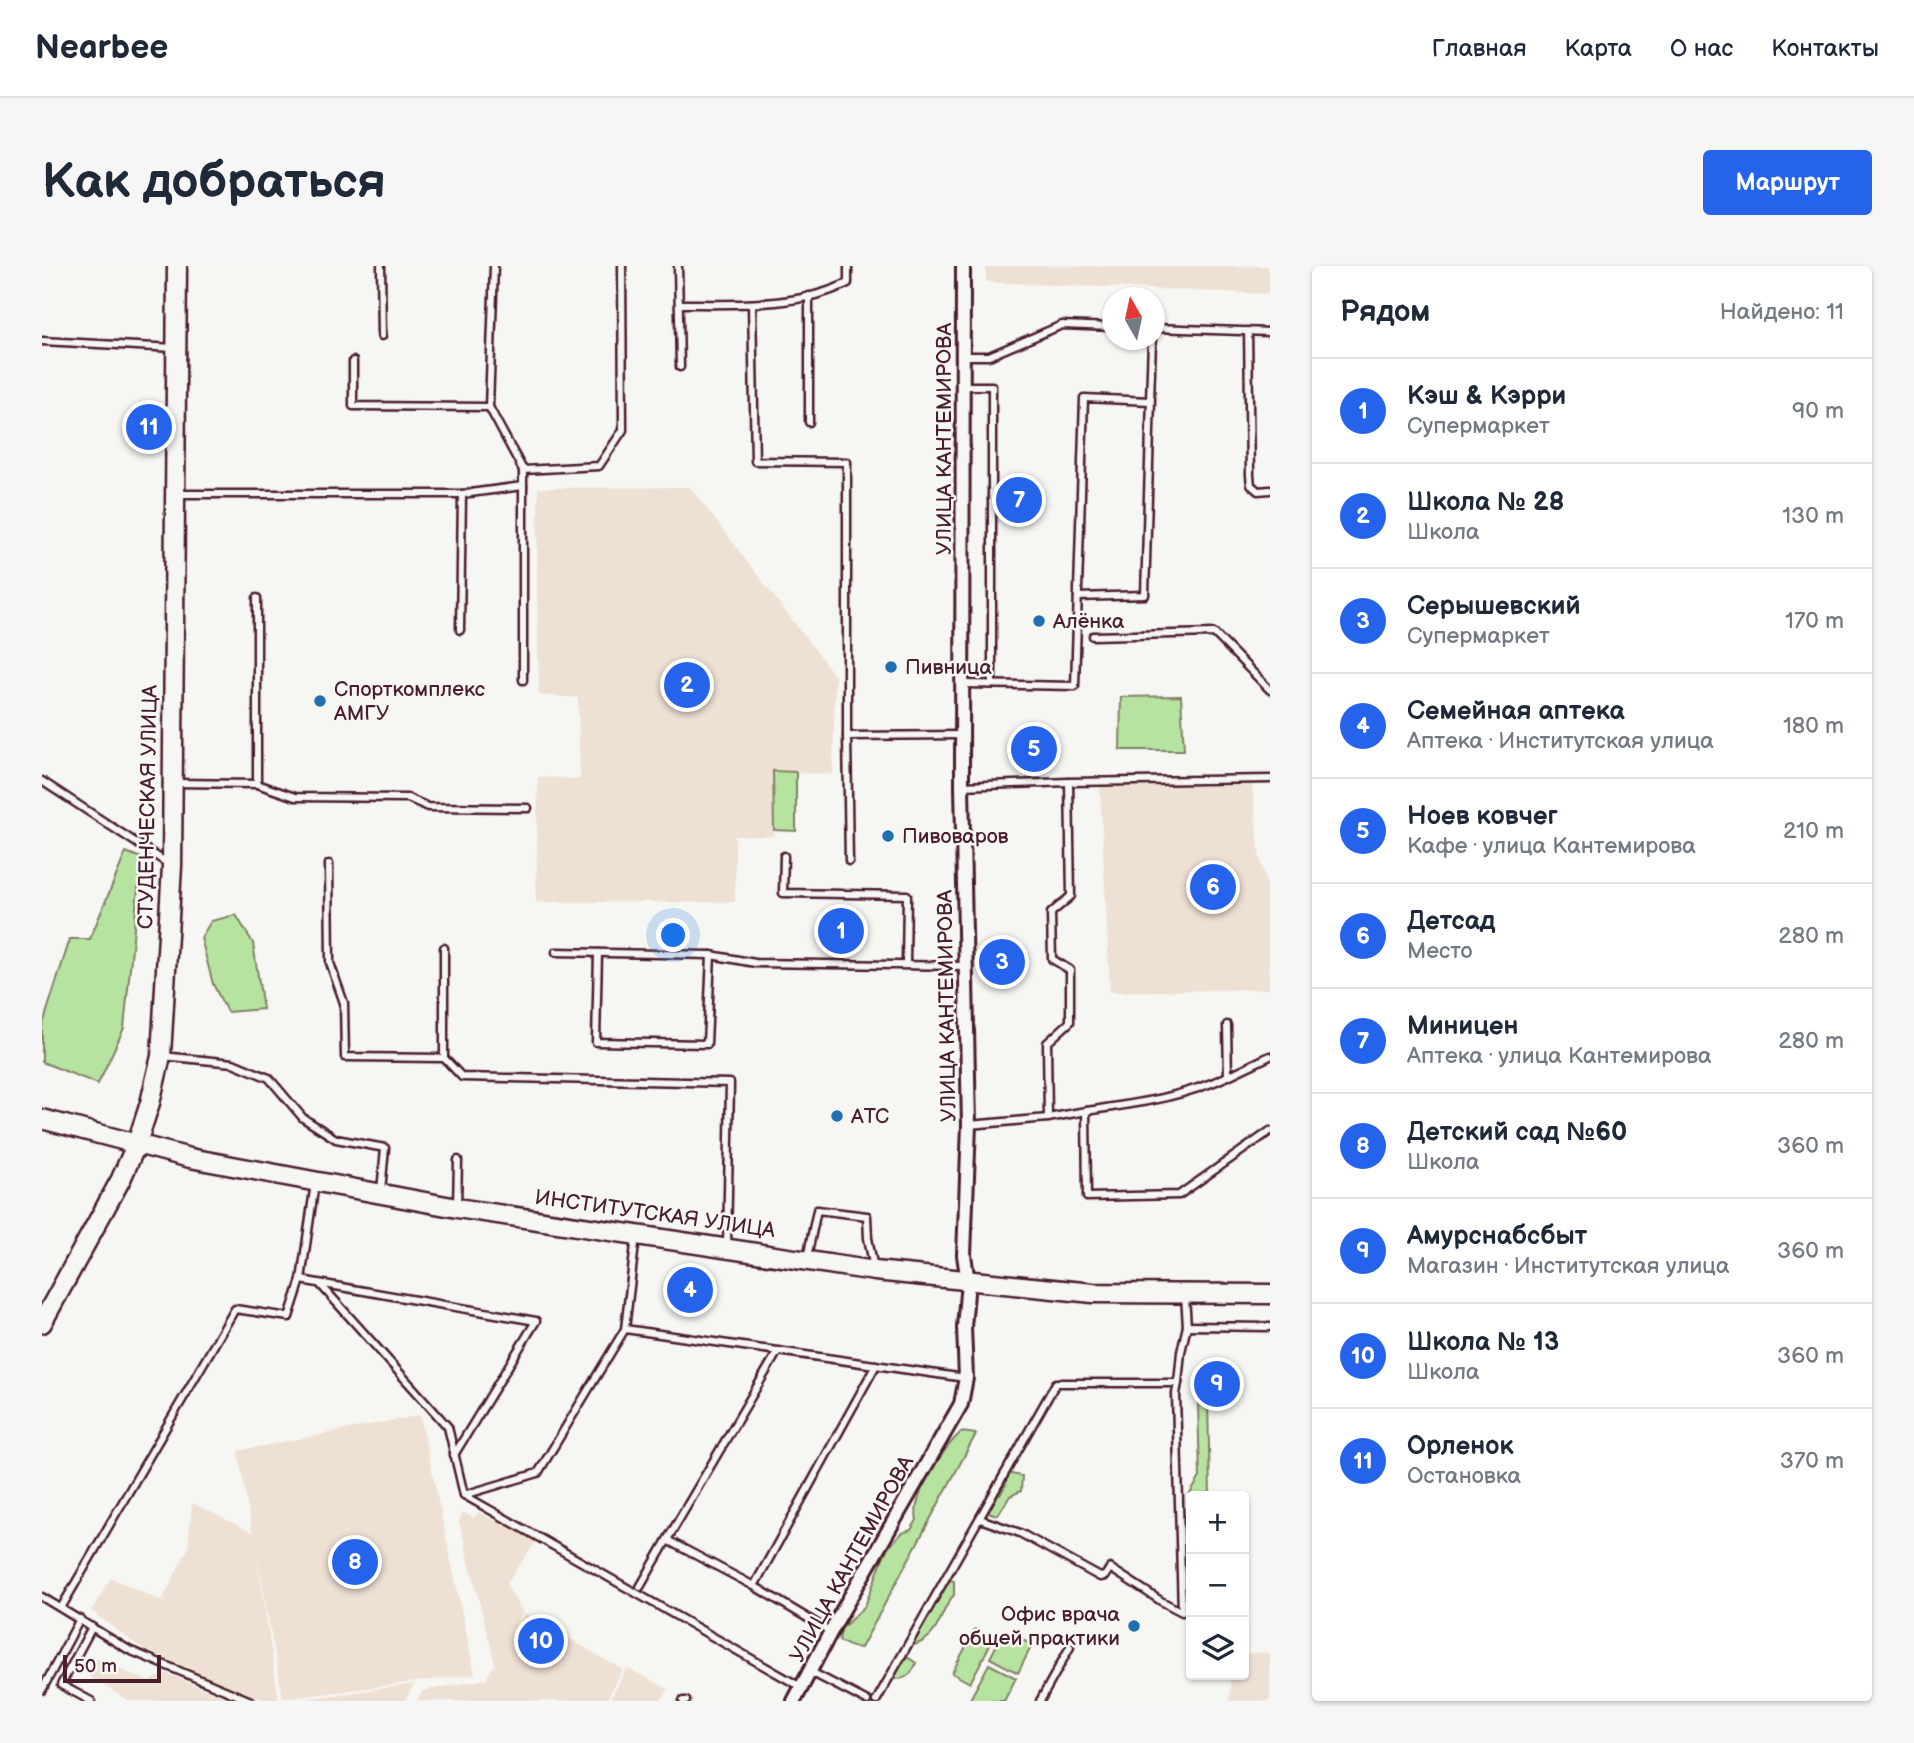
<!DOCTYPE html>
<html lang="ru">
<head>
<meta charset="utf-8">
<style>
  :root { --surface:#fff; --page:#f6f6f7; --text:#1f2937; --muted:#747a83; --line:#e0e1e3; --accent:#2563eb }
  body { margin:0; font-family:"Balsamiq Sans",sans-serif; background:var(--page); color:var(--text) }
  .controls { position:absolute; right:21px; bottom:21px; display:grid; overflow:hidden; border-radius:7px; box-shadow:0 2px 5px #0004 }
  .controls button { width:63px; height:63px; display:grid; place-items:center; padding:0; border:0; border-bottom:2px solid var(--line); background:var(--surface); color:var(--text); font:35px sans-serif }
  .compass { position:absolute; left:1060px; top:21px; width:63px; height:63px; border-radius:50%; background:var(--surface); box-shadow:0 2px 5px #0004; rotate:351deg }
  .scale { position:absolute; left:21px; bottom:18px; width:98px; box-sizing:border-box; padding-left:7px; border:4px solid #4a1f2b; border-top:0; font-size:19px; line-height:24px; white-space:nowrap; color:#4a1f2b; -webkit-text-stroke:5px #f6f6f2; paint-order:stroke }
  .you { position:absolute; left:632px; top:670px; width:24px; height:24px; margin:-18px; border:5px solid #fff; border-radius:50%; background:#1a73e8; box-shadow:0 0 0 10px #1a73e833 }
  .badge { display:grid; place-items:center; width:46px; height:46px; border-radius:50%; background:var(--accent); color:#fff; font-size:23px; font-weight:700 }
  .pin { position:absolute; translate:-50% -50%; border:4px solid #fff; box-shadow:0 2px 7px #0006 }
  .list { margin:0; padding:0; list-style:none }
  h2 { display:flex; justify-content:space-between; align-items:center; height:91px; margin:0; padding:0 28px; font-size:30px }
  h2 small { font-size:23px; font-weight:400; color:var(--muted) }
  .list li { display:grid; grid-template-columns:46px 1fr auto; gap:21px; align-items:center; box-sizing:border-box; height:105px; padding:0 28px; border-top:2px solid var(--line) }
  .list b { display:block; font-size:26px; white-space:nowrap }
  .list p { margin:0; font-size:23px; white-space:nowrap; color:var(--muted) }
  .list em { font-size:23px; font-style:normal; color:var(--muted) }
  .icon { flex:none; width:38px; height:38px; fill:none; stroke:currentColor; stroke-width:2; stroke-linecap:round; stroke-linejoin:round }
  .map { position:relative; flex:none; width:1228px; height:1435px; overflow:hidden; border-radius:7px }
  header { display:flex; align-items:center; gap:42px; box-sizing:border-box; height:98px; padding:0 35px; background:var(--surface); border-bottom:2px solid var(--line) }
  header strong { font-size:33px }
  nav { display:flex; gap:38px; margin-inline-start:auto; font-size:24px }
  .intro { display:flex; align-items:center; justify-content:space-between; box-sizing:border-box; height:168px; padding:0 42px }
  h1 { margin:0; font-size:49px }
  .button { padding:18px 32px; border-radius:7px; background:var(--accent); color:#fff; font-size:24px; font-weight:700 }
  main { display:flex; gap:42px; padding:0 42px }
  aside { flex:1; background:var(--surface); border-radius:7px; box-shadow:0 2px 5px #0004 }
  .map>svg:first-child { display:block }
  .built { fill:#efe0d4 }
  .green { fill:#b7e3a1; stroke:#808166; stroke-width:2 }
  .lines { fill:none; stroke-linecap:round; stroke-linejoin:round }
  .lane-casing { stroke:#4a1f2b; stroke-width:11 }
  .street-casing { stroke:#4a1f2b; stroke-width:18 }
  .secondary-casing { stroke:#4a1f2b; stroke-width:23 }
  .lane { stroke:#f6f6f2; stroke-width:6 }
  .street { stroke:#f6f6f2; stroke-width:12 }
  .secondary { stroke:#f6f6f2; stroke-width:18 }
  .poi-dot { fill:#1f6fb2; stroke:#f6f6f2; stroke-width:2.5 }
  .labels { text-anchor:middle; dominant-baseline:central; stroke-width:5; stroke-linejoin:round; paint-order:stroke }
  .street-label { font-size:21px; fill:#4a1f2b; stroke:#f6f6f2 }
  .poi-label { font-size:21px; fill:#4a1f2b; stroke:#f6f6f2; text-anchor:start }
</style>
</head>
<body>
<header>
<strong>Nearbee</strong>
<nav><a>Главная</a><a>Карта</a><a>О нас</a><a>Контакты</a></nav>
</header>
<div class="intro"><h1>Как добраться</h1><a class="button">Маршрут</a></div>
<main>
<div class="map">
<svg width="1228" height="1435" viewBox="0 0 1228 1435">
  <rect width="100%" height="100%" fill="#f6f6f2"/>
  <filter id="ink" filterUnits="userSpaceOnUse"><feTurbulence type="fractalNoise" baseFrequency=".0143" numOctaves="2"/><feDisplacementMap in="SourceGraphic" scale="14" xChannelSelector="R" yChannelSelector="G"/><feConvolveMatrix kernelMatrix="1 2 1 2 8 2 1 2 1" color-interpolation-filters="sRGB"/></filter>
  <g filter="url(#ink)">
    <g class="built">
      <polygon points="944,0 1228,0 1228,28 944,16"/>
      <polygon points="648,221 793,410 791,508 731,506 732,570 693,570 693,636 494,636 496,511 538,513 536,432 497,429 495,325 496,222"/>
      <polygon points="1210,519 1218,593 1225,620 1228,723 1068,726 1058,521"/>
      <polygon points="378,1149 433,1408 241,1433 215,1291 237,1435 224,1435 101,1383 49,1345 69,1312 120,1335 146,1282 150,1237 210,1266 196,1185"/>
      <polygon points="421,1246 432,1252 437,1246 453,1255 459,1248 499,1269 464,1318 481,1346 469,1368 483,1347 581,1404 564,1435 375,1435 380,1425 444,1413 453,1398 417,1256"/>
      <polygon points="1202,1387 1228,1387 1228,1435 1187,1435 1189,1409 1202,1409"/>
      <polygon points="53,1392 107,1416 123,1407 192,1435 87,1435 45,1409"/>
      <polygon points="585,1402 626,1423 619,1435 567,1435"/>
      <polygon points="372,1418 363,1435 248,1435"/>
    </g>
    <g class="green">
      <polygon points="1139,430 1142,484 1078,484 1079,431"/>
      <polygon points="731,505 754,506 754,565 732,564"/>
      <polygon points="84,586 99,592 82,762 56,818 0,796 0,761 28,673 48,673"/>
      <polygon points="194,649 211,677 221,743 185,746 171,718 159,672 169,655"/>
      <polygon points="1166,1133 1168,1230 1149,1230 1149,1237 1148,1228 1158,1211 1156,1138"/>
      <path d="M919,1166L934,1168L819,1382L810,1381L797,1375L799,1363L823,1340L844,1284L860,1267L869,1264L875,1254C869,1229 901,1183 919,1166Z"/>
      <polygon points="963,1207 980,1210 979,1225 968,1230 956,1249 945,1246 949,1230 958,1229 964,1218"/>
      <path d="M900,1312L912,1315V1329C900,1341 899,1363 884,1373C880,1377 873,1378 868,1381L864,1390L874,1397C870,1411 857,1418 845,1408Z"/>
      <polygon points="933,1363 951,1373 928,1417 910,1407"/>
      <polygon points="962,1364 990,1379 976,1407 948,1392"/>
      <polygon points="947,1398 974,1412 962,1435 927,1435"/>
    </g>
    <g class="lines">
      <g class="lane-casing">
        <g id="lane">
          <polyline points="339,0 340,70"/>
          <polyline points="636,0 638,101"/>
          <polyline points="767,30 767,156"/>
          <path d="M637,38C692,38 755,42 806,17V0"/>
          <polyline points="710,38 713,195 805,196 805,470 920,469"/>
          <polyline points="1112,62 1228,66"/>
          <polyline points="1206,65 1208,210 1209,219 1216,225 1228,224"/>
          <polyline points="0,75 133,82"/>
          <polyline points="922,90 947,90 1020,59 1070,61"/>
          <polyline points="921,120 950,120 950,418"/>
          <polyline points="447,141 452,0"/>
          <polyline points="481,204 557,200 581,164 580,0"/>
          <polyline points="136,228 420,228 481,220 481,204 447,141 311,140 311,95"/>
          <polyline points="1036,331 1103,329 1109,132"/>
          <polyline points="418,364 420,228"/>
          <polyline points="1051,370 1172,367 1228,424"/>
          <polyline points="481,414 481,220"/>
          <polyline points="922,418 1033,420 1042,132 1108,135 1110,74"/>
          <polyline points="805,470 807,595"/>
          <polyline points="0,515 128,599"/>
          <polyline points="132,517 215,518 253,531 366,532 386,541 486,542"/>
          <polyline points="215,518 215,332"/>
          <polyline points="920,520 1027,516 1228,513"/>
          <polyline points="742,590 741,627 865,629 864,698"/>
          <polyline points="287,598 288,697 302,737 303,791 402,792"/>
          <polyline points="402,682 402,792 420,811 688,817 685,981"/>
          <polyline points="514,686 669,689 713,697 924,700"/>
          <polyline points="556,687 554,776 665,778 669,689"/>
          <polyline points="1185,759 1186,810 1228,790"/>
          <polyline points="120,790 191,797 227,812 261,852 294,873 343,882 339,925"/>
          <path d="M1186,810C1139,832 1096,837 1044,845L1045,931L1137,929L1228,865"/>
          <polyline points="1006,852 1005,777 1028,756 1028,704 1010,693 1009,647 1029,630 1027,516"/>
          <polyline points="927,859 1006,852 1044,845"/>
          <polyline points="415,941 416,894"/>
          <polyline points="594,970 583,1063 923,1112"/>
          <polyline points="765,992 775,944 825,950 826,972 832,1003"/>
          <polyline points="259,1014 494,1055 412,1189"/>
          <polyline points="278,1018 406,1161 422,1229 759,1421"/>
          <polyline points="1145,1060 1228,1061"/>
          <polyline points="422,1229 496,1207 583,1063"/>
          <polyline points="938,1253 978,1267 1058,1311 1063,1310 1068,1302 1119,1335 1140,1346 1134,1128 1136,1117"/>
          <polyline points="625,1274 736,1085"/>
          <polyline points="712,1320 789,1366"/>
          <polyline points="598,1321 625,1274 712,1320 834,1099"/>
          <polyline points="0,1331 87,1384 209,1435"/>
          <polyline points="19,1342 193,1043 247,1051 259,1014 273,917"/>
          <polyline points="769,1406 825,1435"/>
          <polyline points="0,1424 38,1353"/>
          <polyline points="49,1435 19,1419 50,1361"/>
          <polyline points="641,1435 644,1435"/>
          <polyline points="834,1435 1014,1117 1136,1117 1139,1086 1145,1060 1143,1030"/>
          <polyline points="998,1435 1028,1381"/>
        </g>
      </g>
      <g class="street-casing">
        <polyline id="street" points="752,1435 795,1354 919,1138 924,1112 922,1061 926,1016 922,989 927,859 920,520 921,0"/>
      </g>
      <g class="secondary-casing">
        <g id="secondary">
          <polyline points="0,853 148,892 415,942 833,1005 1051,1027 1228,1028"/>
          <polyline points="0,1057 79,913 95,877 108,837 119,790 130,600 135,0"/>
        </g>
      </g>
      <use href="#lane" class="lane"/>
      <use href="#street" class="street"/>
      <use href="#secondary" class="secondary"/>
    </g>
  </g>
  <g class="poi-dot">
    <circle cx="997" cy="355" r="7"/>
    <circle cx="849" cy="401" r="7"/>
    <circle cx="278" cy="435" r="7"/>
    <circle cx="846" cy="570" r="7"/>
    <circle cx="795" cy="850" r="7"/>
    <circle cx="1092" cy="1360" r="7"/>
  </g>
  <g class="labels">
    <g class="street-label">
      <text transform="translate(902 173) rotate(-90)">УЛИЦА КАНТЕМИРОВА</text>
      <text transform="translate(106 541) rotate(-89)">СТУДЕНЧЕСКАЯ УЛИЦА</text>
      <text transform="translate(905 740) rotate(-91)">УЛИЦА КАНТЕМИРОВА</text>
      <text transform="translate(613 948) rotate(8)">ИНСТИТУТСКАЯ УЛИЦА</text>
      <text transform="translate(810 1293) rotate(-61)">УЛИЦА КАНТЕМИРОВА</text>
    </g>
    <g class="poi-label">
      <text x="1011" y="355">Алёнка</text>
      <text x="863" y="401">Пивница</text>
      <text x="292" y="423">Спорткомплекс<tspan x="292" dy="24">АМГУ</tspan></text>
      <text x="860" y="570">Пивоваров</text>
      <text x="809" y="850">АТС</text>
      <text x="1078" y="1348" text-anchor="end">Офис врача<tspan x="1078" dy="24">общей практики</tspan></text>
    </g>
  </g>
</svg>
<div class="controls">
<button>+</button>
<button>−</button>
<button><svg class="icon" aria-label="layers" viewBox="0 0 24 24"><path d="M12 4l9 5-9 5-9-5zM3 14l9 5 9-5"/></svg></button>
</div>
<svg class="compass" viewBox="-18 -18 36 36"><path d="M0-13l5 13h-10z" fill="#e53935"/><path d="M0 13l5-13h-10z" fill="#747a83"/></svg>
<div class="scale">50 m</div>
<div class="you"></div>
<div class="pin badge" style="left:799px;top:665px">1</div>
<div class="pin badge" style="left:645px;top:419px">2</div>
<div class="pin badge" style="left:960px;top:696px">3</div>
<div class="pin badge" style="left:648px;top:1024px">4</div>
<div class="pin badge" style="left:992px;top:483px">5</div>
<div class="pin badge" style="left:1171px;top:621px">6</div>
<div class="pin badge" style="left:977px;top:234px">7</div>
<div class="pin badge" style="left:313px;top:1296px">8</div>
<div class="pin badge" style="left:1175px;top:1118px">9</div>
<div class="pin badge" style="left:499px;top:1375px">10</div>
<div class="pin badge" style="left:107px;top:161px">11</div>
</div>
<aside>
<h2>Рядом<small>Найдено: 11</small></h2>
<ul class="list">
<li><span class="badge">1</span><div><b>Кэш &amp; Кэрри</b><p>Супермаркет</p></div><em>90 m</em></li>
<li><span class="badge">2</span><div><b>Школа № 28</b><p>Школа</p></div><em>130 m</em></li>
<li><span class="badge">3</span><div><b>Серышевский</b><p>Супермаркет</p></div><em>170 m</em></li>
<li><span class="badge">4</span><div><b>Семейная аптека</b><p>Аптека · Институтская улица</p></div><em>180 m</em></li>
<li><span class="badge">5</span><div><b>Ноев ковчег</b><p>Кафе · улица Кантемирова</p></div><em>210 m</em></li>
<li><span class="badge">6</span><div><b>Детсад</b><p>Место</p></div><em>280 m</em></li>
<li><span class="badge">7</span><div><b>Миницен</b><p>Аптека · улица Кантемирова</p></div><em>280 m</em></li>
<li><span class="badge">8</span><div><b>Детский сад №60</b><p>Школа</p></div><em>360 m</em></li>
<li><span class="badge">9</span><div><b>Амурснабсбыт</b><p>Магазин · Институтская улица</p></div><em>360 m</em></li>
<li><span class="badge">10</span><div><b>Школа № 13</b><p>Школа</p></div><em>360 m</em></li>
<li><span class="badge">11</span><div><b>Орленок</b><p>Остановка</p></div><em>370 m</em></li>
</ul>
</aside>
</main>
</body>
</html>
